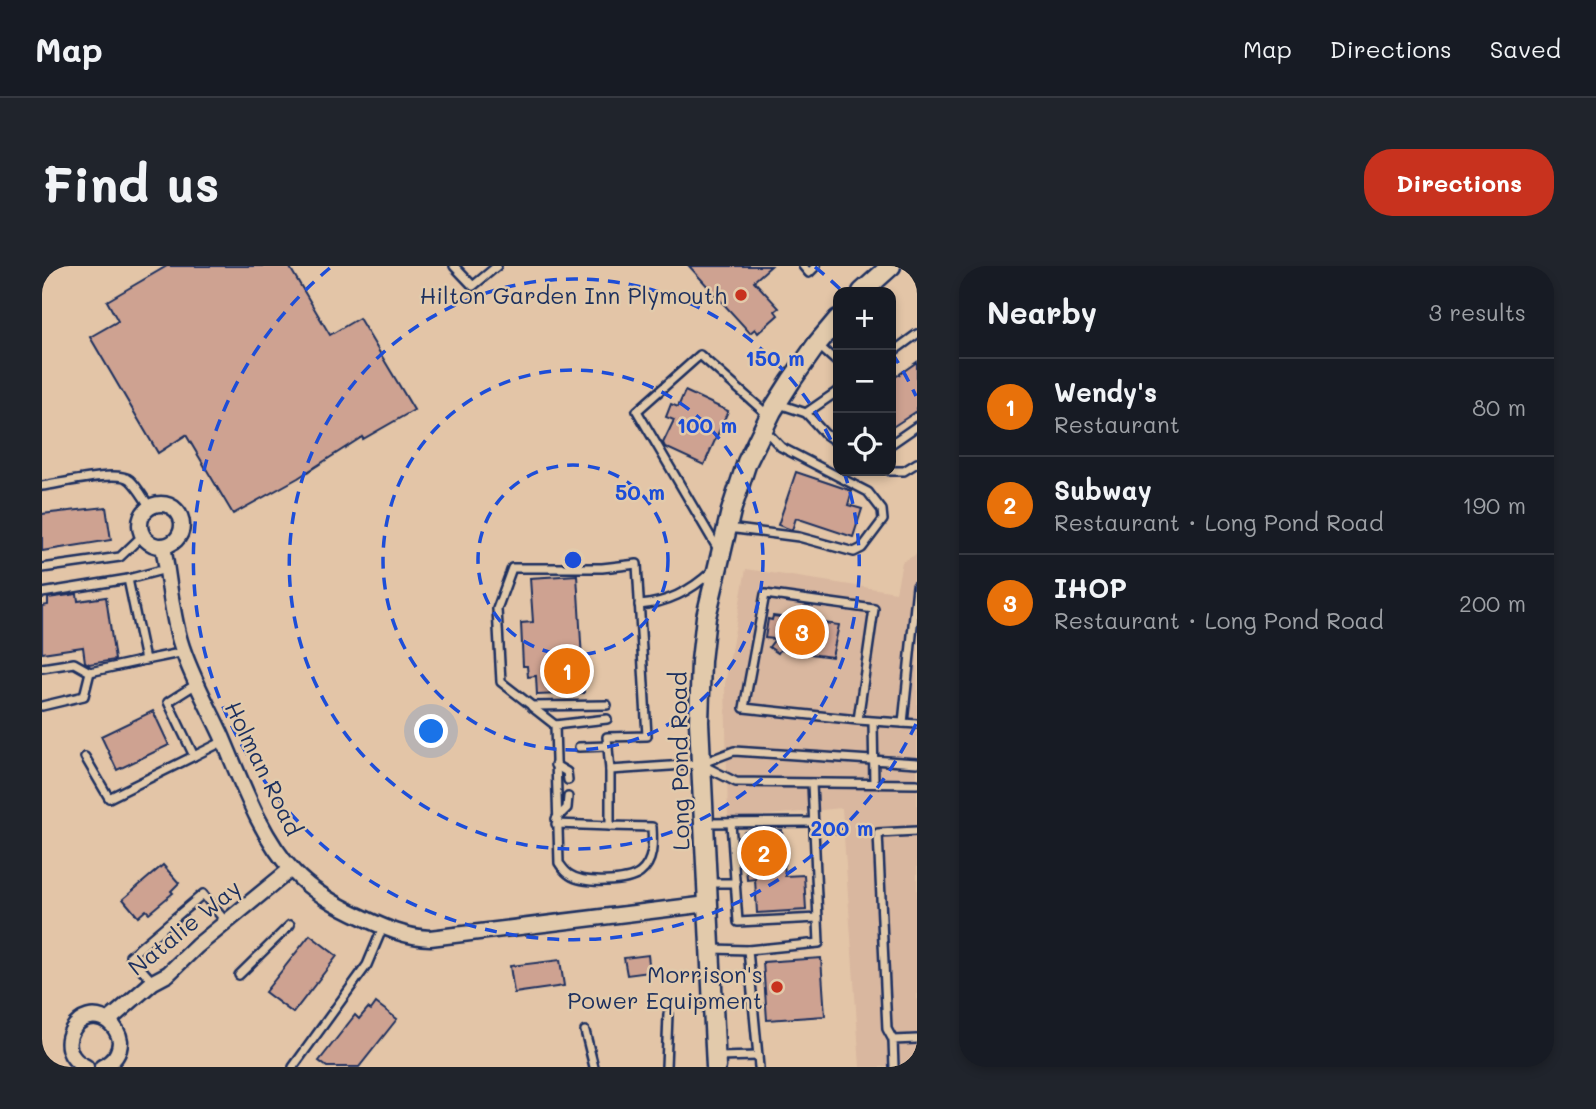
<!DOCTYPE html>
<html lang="en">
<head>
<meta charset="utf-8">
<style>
  :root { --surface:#171b24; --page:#20242c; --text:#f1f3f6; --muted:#9ea1a6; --line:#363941; --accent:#c8321e }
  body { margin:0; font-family:Mali,sans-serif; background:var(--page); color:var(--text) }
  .controls { position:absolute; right:21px; top:21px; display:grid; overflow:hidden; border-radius:14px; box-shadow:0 4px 10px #0003 }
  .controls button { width:63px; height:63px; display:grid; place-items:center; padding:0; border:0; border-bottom:2px solid var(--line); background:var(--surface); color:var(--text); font:35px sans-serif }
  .you { position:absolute; left:390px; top:466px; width:24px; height:24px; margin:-18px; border:5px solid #fff; border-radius:50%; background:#1a73e8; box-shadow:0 0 0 10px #1a73e833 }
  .badge { display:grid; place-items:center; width:46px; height:46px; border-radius:50%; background:var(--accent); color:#fff; font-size:23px; font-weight:700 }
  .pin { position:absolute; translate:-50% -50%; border:4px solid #fff; box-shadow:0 2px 7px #0006 }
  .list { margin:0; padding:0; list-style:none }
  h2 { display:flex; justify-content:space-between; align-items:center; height:91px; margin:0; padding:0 28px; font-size:30px }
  h2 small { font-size:23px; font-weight:400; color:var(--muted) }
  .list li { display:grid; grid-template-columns:46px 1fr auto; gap:21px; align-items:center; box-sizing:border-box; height:98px; padding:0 28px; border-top:2px solid var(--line) }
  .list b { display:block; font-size:26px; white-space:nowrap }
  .list p { margin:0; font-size:23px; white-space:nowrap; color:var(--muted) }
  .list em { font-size:23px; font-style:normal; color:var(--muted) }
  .icon { flex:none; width:38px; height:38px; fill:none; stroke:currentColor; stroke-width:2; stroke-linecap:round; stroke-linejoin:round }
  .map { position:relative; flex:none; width:875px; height:801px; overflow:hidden; border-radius:28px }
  header { display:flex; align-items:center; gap:42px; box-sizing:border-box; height:98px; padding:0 35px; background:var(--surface); border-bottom:2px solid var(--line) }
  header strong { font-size:33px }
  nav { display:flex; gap:38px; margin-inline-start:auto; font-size:24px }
  .intro { display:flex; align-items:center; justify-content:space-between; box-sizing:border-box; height:168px; padding:0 42px }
  h1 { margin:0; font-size:49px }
  .button { padding:18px 32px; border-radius:28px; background:var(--accent); color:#fff; font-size:24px; font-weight:700 }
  main { display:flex; gap:42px; padding:0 42px }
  aside { flex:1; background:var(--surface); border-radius:28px; box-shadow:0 4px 10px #0003 }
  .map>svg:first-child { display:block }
  .built { fill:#d9b79f }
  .building { fill:#cea291; stroke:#1b2f5e; stroke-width:2 }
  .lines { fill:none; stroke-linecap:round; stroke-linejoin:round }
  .service-casing { stroke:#1b2f5e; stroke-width:12 }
  .minor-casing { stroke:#1b2f5e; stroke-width:19 }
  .tertiary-casing { stroke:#1b2f5e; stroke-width:23 }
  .service { stroke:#e2caab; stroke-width:7 }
  .minor { stroke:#e2caab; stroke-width:14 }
  .tertiary { stroke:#e2caab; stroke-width:18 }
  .ring { fill:none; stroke:#1d4ed8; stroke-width:3.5; stroke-dasharray:12 9 }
  .poi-dot { fill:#c8321e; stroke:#e2caab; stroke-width:2.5 }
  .labels { text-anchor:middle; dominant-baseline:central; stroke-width:5; stroke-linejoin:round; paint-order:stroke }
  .poi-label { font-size:23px; fill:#1b2f5e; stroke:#e2caab; text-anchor:end }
  .street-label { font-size:23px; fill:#1b2f5e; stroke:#e2caab }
  .centre { fill:#1d4ed8; stroke:#e2caab; stroke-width:3.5 }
  .ring-label { font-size:21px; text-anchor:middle; font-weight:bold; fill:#1d4ed8; stroke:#e2caab; stroke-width:5; stroke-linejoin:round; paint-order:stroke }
</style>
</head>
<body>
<header>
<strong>Map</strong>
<nav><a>Map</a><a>Directions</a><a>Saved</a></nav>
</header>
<div class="intro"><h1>Find us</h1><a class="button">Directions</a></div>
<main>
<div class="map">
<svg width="875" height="801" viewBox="0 0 875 801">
  <rect width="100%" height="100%" fill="#e3c5a7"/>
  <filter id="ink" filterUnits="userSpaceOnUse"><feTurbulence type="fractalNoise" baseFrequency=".0143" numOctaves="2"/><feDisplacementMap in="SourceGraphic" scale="14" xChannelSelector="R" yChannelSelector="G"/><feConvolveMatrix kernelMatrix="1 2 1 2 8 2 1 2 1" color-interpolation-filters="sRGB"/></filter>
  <g filter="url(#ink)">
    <polygon class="built" points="875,288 875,801 818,801 800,542 686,553 683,418 704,303 854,326 860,296"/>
    <g class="building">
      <polygon points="125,0 247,0 288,69 317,52 372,144 321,173 320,171 256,212 191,248 144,169 116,187 48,71 76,55 65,35"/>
      <polygon points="647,0 729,0 712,15 737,42 733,45 736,49 716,67 713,63 708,67"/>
      <polygon points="875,96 875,145 849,162 849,114"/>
      <polygon points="643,125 686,145 662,199 623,181 621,177 632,154 624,151 629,138 636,141"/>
      <polygon points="754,206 810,225 806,239 820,243 811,271 754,252 750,264 736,259"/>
      <polygon points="64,241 69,274 0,285 0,248"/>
      <polygon points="535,309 542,427 495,429 494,410 486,411 485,400 481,400 479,357 491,356 488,312"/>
      <polygon points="35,328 36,335 64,331 73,394 47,398 43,396 41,381 0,387 0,340 6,339 6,332"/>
      <polygon points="731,350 797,359 790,391 738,384 736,387 727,381 733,373 723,372 726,353 730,354"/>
      <polygon points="111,445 127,479 75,504 59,470"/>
      <polygon points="740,564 743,610 762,609 764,644 715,647 713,613 705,614 702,566"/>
      <polygon points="121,599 137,617 129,625 131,627 107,647 104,644 96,651 81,633"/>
      <polygon points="268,669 295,690 251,747 223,726"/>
      <polygon points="606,689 608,706 585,709 582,692"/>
      <polygon points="779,692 783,750 725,754 721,696"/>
      <polygon points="518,694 522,720 472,727 468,700"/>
      <polygon points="334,737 355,753 317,801 285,801 277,795 313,749 317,753 326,742 329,744"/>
    </g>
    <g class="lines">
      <g class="service-casing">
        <g id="service">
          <polyline points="412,0 431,20 455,0"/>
          <polyline points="761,0 767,7 774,0"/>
          <polyline points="776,79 796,97"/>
          <polyline points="849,87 875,68"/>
          <polyline points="737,138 764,147 783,168 796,177"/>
          <polyline points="764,147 796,125"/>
          <polyline points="849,178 875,160"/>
          <polyline points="848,205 862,205 875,197"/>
          <path d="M0,220C17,218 76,203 88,214C96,221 102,233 108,241"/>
          <polyline points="686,262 757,271 812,286 820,282 841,254 840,244 826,226 739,181 722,163"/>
          <polyline points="677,285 595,145 658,89 727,150"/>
          <polyline points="0,302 78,291 101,269"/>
          <polyline points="124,303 86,313 103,394 143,386"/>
          <polyline points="0,327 86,313"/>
          <path d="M597,339C625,337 650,324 670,305"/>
          <polyline points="0,402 32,397 48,406 103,394"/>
          <polyline points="156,417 126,436 152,490 182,475"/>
          <polyline points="565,439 490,440 459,416 455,343 470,302 560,302 595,298 605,470 565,471 568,504 658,498 692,485 875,497"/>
          <polyline points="0,440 42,430 48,406"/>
          <polyline points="490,441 513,459"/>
          <path d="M565,453L513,459L517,597C520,601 523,606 528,609C541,618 585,617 598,607C612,596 611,577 610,561L568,560V504"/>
          <polyline points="816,454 832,343 723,328 702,442 816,454 875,458"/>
          <polyline points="831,456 832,517"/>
          <polyline points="861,457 875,320"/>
          <polyline points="537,481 566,480"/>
          <polyline points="43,491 67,532 152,490"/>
          <polyline points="513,499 525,506 526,514"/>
          <polyline points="662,500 694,516 875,518"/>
          <polyline points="514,553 525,542 526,531"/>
          <polyline points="662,557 772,556"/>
          <polyline points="689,557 696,656 776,652"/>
          <polyline points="514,558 568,560"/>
          <polyline points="665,617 694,617"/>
          <polyline points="670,683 706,684 777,677 770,517"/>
          <polyline points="706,684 717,801"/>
          <polyline points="197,709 248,659"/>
          <polyline points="111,716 88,690 161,628 184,656"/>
          <polyline points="543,765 552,801"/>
          <polyline points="851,774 845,763 836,567 875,565"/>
          <polyline points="675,791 716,790"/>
          <polyline points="251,801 325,699 341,661"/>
          <polyline points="624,801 626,748"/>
          <polyline points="852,801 851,774 875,773"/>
        </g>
      </g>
      <g class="minor-casing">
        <g id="minor">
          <circle cx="119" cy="259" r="21"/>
          <path d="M121,280C127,312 129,344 138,375C147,406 165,438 179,468C198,512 218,570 251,605C270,626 296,640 322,652C343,662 364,671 388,672L666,638"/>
          <polyline points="66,755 111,716 126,708 155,680 249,603"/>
          <path d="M44,801C6,784 38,734 67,756C73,761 77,768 78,775C78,788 71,796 60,801"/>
        </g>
      </g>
      <g class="tertiary-casing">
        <g id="tertiary">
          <polyline points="820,26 849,0"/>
          <polyline points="674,801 657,456 659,395 664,351 689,245 705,196 730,145 749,115 775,78 796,53"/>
        </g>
      </g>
      <use href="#service" class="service"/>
      <use href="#minor" class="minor"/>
      <use href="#tertiary" class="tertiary"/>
    </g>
  </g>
  <g class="ring">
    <circle cx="531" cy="294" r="95"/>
    <circle cx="531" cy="294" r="190"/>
    <path d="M802 206A285 285 0 1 1 796 190"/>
    <path d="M874 458A380 380 0 1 1 289 1M773 1A380 380 0 0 1 800 25M850 87A380 380 0 0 1 874 130"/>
  </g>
  <g class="poi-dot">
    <circle cx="699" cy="29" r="7"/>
    <circle cx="735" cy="721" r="7"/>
  </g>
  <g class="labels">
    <g class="poi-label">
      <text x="685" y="29">Hilton Garden Inn Plymouth</text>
      <text x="721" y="708">Morrison's<tspan x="721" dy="26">Power Equipment</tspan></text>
    </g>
    <g class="street-label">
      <text transform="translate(637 495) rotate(-91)">Long Pond Road</text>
      <text transform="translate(222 502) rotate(64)">Holman Road</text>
      <text transform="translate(142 661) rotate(-39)">Natalie Way</text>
    </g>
  </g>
  <circle cx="531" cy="294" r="10" class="centre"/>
  <g class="ring-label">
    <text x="733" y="100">150 m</text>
    <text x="665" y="167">100 m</text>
    <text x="598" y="234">50 m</text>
    <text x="800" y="570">200 m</text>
  </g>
</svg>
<div class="controls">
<button>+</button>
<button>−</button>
<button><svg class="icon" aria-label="locate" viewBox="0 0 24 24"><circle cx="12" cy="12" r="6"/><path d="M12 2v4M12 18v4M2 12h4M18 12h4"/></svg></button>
</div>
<div class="you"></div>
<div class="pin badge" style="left:525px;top:405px;background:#e8710a">1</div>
<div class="pin badge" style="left:722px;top:587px;background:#e8710a">2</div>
<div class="pin badge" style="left:760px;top:366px;background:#e8710a">3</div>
</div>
<aside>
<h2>Nearby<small>3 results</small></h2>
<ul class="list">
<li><span class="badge" style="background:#e8710a">1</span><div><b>Wendy's</b><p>Restaurant</p></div><em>80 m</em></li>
<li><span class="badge" style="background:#e8710a">2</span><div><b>Subway</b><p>Restaurant · Long Pond Road</p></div><em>190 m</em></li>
<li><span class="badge" style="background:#e8710a">3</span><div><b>IHOP</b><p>Restaurant · Long Pond Road</p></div><em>200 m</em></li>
</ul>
</aside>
</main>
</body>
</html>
